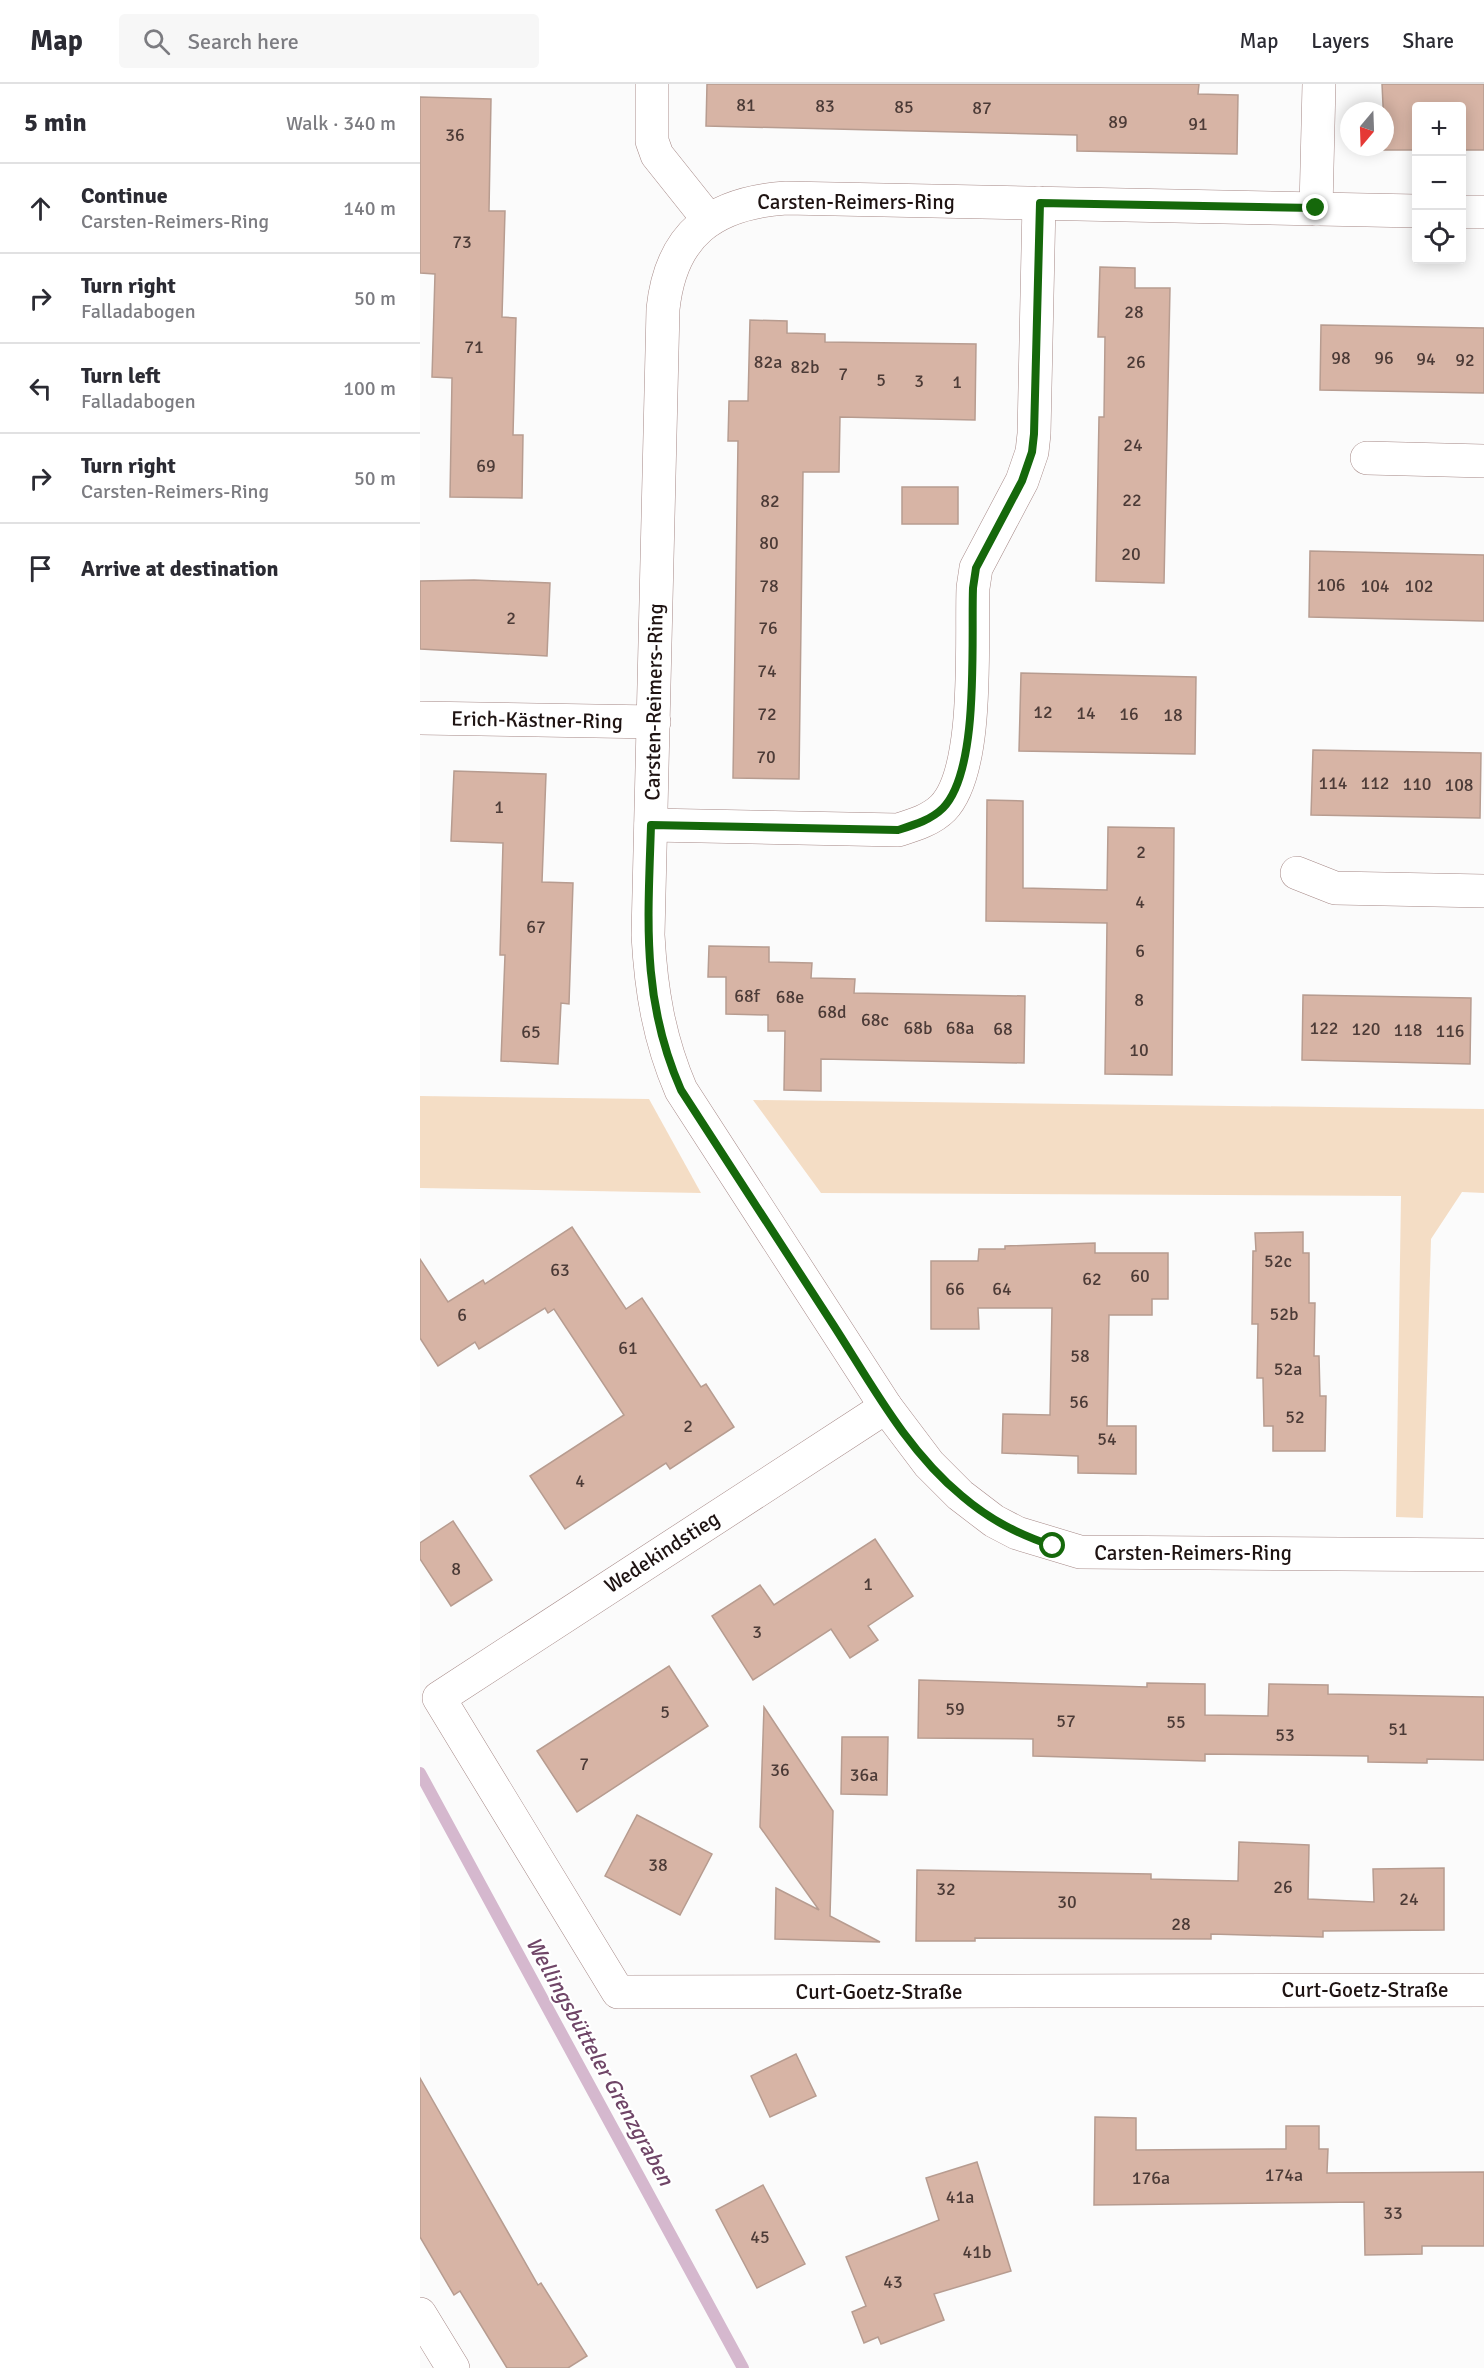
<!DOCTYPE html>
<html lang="en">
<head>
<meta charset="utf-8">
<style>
  :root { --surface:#fff; --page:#f7f7f7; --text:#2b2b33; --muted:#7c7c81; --line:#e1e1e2 }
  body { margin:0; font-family:Signika,sans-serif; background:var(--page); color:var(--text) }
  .controls { position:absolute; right:18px; top:18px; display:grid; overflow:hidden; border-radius:6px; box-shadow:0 3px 15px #0003 }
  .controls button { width:54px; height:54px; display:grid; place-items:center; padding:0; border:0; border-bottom:2px solid var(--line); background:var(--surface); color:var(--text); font:30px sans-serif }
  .compass { position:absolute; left:920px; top:18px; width:54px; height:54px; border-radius:50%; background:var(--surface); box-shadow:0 3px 15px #0003; rotate:199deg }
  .stop { position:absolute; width:18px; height:18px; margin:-14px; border:4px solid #15680b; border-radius:50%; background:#fff }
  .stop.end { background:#15680b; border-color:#fff; box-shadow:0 2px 6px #0008 }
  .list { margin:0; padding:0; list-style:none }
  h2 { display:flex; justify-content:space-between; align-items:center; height:78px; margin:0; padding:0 24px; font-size:26px }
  h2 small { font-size:20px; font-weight:400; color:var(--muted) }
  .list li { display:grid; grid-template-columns:39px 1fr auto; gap:18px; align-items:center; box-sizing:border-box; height:90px; padding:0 24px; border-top:2px solid var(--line) }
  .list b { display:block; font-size:22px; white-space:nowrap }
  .list p { margin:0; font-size:20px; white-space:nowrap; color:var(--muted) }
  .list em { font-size:20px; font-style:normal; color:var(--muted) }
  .icon { flex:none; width:33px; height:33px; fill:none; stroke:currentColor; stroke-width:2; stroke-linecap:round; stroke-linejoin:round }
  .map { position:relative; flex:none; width:1064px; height:2284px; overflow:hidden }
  header { display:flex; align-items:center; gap:36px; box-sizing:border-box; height:84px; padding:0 30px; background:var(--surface); border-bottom:2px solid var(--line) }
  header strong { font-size:28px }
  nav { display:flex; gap:33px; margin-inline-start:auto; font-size:21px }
  .search { width:420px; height:54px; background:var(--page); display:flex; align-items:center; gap:15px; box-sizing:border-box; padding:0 21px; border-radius:6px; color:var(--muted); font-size:22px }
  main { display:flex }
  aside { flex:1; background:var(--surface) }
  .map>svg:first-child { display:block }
  .green { fill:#f4ddc5 }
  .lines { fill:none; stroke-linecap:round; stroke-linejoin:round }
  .stream { stroke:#d5b8ce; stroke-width:12 }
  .building { fill:#d7b4a5; stroke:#b79c90; stroke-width:1.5 }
  .minor-casing { stroke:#a68987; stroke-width:34 }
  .minor { stroke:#fff; stroke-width:33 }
  .route { stroke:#15680b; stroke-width:8 }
  .labels { text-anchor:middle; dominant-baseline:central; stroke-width:4.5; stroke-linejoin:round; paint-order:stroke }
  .number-label { font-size:18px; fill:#4c3b37 }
  .street-label { font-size:21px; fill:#1e1312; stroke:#fff }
  .water-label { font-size:22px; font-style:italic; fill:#6f4567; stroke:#fff }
</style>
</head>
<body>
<header>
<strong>Map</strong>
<div class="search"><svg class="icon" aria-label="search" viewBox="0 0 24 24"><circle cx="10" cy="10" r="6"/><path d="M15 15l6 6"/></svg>Search here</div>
<nav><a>Map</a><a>Layers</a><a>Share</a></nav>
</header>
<main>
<aside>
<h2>5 min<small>Walk · 340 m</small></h2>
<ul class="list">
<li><svg class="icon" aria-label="ahead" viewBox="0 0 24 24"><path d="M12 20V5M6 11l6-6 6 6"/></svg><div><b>Continue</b><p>Carsten-Reimers-Ring</p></div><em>140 m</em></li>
<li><svg class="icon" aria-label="right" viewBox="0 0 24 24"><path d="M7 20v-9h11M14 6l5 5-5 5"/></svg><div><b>Turn right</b><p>Falladabogen</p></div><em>50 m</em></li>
<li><svg class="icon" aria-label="left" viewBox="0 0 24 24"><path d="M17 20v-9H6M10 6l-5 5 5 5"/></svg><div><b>Turn left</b><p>Falladabogen</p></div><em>100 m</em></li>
<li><svg class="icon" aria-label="right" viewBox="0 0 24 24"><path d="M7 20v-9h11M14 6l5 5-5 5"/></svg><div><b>Turn right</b><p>Carsten-Reimers-Ring</p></div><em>50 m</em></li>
<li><svg class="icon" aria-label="arrive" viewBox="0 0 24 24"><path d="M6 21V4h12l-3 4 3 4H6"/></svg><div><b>Arrive at destination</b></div></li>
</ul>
</aside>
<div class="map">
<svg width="1064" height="2284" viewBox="0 0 1064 2284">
  <rect width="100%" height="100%" fill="#fbfbfb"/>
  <g class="green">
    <polygon points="0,1012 229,1015 281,1109 0,1104"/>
    <polygon points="333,1016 1064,1025 1064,1109 1042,1108 1011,1155 1003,1434 976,1433 981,1112 401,1109"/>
  </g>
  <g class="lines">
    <polyline class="stream" points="0,1689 323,2284"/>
  </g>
  <g class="building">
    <polygon points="287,0 779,0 778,10 818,11 817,70 657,67 657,51 286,42"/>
    <polygon points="962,0 1064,0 1064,66 1041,66 1041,22 996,22 996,66 961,66 961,63 965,63"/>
    <polygon points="0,13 71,15 69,127 85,127 82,233 96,234 93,351 103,351 102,414 30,413 32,294 12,293 15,190 0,189"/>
    <polygon points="680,183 715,184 715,204 750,204 744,499 676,497 679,333 684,333 685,253 678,253"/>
    <polygon points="330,236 367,237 367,249 405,250 405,258 556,260 555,336 420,333 419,388 383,388 379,695 313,694 318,357 308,357 309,317 328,317"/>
    <polygon points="901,241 1064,244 1064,309 900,306"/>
    <rect x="482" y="403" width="56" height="37"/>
    <polygon points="890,467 1064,471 1064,537 889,533"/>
    <polygon points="54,496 130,499 127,572 0,565 0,497"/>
    <polygon points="601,589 776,593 775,670 599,667"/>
    <polygon points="893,666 1061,669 1060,734 891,731"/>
    <polygon points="34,687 126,690 122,798 153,799 149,920 141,919 138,980 81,977 85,871 80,871 83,759 31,757"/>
    <polygon points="567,716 603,717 603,804 687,806 688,743 754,744 752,991 685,990 687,839 566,837"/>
    <polygon points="289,862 349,863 349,878 392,879 391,894 435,895 434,909 605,912 604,979 401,975 401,1007 364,1006 365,947 348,947 348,931 306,930 306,893 288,893"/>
    <polygon points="883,911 1051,914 1050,980 882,976"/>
    <polygon points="152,1143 206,1225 222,1214 281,1303 286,1300 314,1343 250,1385 246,1379 145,1445 110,1392 204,1331 134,1225 128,1229 125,1224 59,1265 55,1258 18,1282 0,1254 0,1175 28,1218 63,1196 65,1200"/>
    <polygon points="883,1148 883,1169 889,1169 889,1219 895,1219 894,1272 899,1272 900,1312 906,1312 905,1367 853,1367 853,1342 844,1342 843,1294 837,1294 838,1240 832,1240 833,1167 836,1167 835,1149"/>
    <polygon points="675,1159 675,1169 748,1169 748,1215 732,1215 732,1231 689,1231 687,1342 716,1342 716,1390 658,1389 658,1372 582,1369 583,1330 630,1331 632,1224 558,1224 559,1245 511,1245 511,1177 558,1177 559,1165 585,1165 585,1162"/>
    <polygon points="33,1437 72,1496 31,1522 0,1475 0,1459"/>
    <polygon points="455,1455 493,1512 448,1542 458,1556 430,1574 411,1545 333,1596 292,1532 340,1501 354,1521"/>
    <polygon points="249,1582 288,1642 157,1728 117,1667"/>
    <polygon points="499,1596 727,1603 727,1599 785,1600 785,1631 848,1632 849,1600 908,1601 908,1610 1064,1613 1064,1676 1007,1675 1007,1679 948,1678 948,1672 785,1670 785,1677 613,1672 613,1655 498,1654"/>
    <polygon points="344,1623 413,1727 410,1832 460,1858 355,1855 356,1804 399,1826 340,1743"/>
    <polygon points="422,1653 468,1653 467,1711 421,1710"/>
    <polygon points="217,1731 292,1770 260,1831 185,1792"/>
    <polygon points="819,1758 889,1761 888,1815 954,1818 953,1785 1024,1784 1024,1846 903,1847 903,1853 791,1850 791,1855 555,1854 555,1857 496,1857 497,1786 731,1790 731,1795 818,1797"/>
    <polygon points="376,1970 396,2012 350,2033 331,1992"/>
    <polygon points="0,1994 118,2201 121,2199 167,2272 148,2284 87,2284 40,2207 34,2211 0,2153"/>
    <polygon points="675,2033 716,2034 716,2066 866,2065 866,2042 899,2042 899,2065 908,2065 907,2089 1064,2088 1064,2162 1002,2162 1002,2170 945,2171 944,2118 674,2121"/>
    <polygon points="557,2078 591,2187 514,2210 524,2236 461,2260 458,2253 444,2259 432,2228 446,2222 426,2173 519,2136 506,2094"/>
    <polygon points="343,2101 385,2180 337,2204 296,2126"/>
  </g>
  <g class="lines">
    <g class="minor-casing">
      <g id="minor">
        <polyline points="232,0 232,57 237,71 288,135"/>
        <polyline points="896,125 899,0"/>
        <path d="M996,127L366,114C294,119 251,149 243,225L228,851C231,906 239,955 261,1006L466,1323L509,1380L540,1411L574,1437L597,1449L660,1468L1064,1471"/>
        <polyline points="1042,128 1064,128"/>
        <polyline points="947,374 1064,377"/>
        <polyline points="0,634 234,638"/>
        <path d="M231,741L478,746C494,741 511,736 523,724C560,686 551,557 553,504L556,484L602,397L612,368L614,350L619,119"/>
        <polyline points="877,789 915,804 1064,807"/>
        <polyline points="466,1323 19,1614 198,1908 1064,1906"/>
        <polyline points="0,2230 33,2284"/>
      </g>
    </g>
    <use href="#minor" class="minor"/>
  </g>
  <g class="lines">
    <path class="route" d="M633,1462C598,1450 570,1436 542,1412C487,1367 452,1301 414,1242C363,1164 312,1085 261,1006C221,915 228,837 231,741L478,746C494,741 511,736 523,724C560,686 551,557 553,504L556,484L602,397L612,368L614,350L620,119L896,124"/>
  </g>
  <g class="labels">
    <g class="number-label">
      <text x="326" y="21">81</text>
      <text x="405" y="22">83</text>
      <text x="484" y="23">85</text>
      <text x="562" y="24">87</text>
      <text x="698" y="38">89</text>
      <text x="778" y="40">91</text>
      <text x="35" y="51">36</text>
      <text x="42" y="158">73</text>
      <text x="714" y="228">28</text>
      <text x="54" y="263">71</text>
      <text x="921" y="274">98</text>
      <text x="964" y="274">96</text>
      <text x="1006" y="275">94</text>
      <text x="1045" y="276">92</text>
      <text x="348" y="278">82a</text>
      <text x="716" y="278">26</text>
      <text x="385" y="283">82b</text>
      <text x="423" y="290">7</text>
      <text x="461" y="296">5</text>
      <text x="499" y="297">3</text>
      <text x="537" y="298">1</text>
      <text x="713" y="361">24</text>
      <text x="66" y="382">69</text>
      <text x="712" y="416">22</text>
      <text x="350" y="417">82</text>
      <text x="349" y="459">80</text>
      <text x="711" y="470">20</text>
      <text x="911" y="501">106</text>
      <text x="349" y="502">78</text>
      <text x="955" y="502">104</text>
      <text x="999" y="502">102</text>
      <text x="91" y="534">2</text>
      <text x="348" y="544">76</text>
      <text x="347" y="587">74</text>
      <text x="623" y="628">12</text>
      <text x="666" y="629">14</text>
      <text x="347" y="630">72</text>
      <text x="709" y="630">16</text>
      <text x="753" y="631">18</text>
      <text x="346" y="673">70</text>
      <text x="913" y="699">114</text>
      <text x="955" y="699">112</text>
      <text x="997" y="700">110</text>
      <text x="1039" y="701">108</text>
      <text x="79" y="723">1</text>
      <text x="721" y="768">2</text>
      <text x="720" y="818">4</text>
      <text x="116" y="843">67</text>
      <text x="720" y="867">6</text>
      <text x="327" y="912">68f</text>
      <text x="370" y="913">68e</text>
      <text x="719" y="916">8</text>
      <text x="412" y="928">68d</text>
      <text x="455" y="936">68c</text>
      <text x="498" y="944">68b</text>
      <text x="540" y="944">68a</text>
      <text x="904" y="944">122</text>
      <text x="583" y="945">68</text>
      <text x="946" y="945">120</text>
      <text x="988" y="946">118</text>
      <text x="1030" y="947">116</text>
      <text x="111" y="948">65</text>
      <text x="719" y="966">10</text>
      <text x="858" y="1177">52c</text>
      <text x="140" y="1186">63</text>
      <text x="720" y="1192">60</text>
      <text x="672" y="1195">62</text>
      <text x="535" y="1205">66</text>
      <text x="582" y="1205">64</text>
      <text x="864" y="1230">52b</text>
      <text x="42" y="1231">6</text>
      <text x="208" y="1264">61</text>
      <text x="660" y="1272">58</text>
      <text x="868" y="1285">52a</text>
      <text x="659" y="1318">56</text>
      <text x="875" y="1333">52</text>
      <text x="268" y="1342">2</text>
      <text x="687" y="1355">54</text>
      <text x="160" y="1397">4</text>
      <text x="36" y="1485">8</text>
      <text x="448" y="1500">1</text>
      <text x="337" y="1548">3</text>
      <text x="535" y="1625">59</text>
      <text x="245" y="1628">5</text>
      <text x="646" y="1637">57</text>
      <text x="756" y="1638">55</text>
      <text x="978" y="1645">51</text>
      <text x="865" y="1651">53</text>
      <text x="164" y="1680">7</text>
      <text x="360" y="1686">36</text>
      <text x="444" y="1691">36a</text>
      <text x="238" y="1781">38</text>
      <text x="863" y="1803">26</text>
      <text x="526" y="1805">32</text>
      <text x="989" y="1815">24</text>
      <text x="647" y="1818">30</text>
      <text x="761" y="1840">28</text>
      <text x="864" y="2091">174a</text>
      <text x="731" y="2094">176a</text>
      <text x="540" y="2113">41a</text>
      <text x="973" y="2129">33</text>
      <text x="340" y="2153">45</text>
      <text x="557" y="2168">41b</text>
      <text x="473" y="2198">43</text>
    </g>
    <g class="street-label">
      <text x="436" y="118">Carsten-Reimers-Ring</text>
      <text transform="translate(234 618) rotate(-89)">Carsten-Reimers-Ring</text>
      <text transform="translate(117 636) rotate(1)">Erich-Kästner-Ring</text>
      <text transform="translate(242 1468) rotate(-33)">Wedekindstieg</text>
      <text x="773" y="1469">Carsten-Reimers-Ring</text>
      <text x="945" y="1906">Curt-Goetz-Straße</text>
      <text x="459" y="1908">Curt-Goetz-Straße</text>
    </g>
    <g class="water-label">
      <text transform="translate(180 1977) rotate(61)">Wellingsbütteler Grenzgraben</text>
    </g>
  </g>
</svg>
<div class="controls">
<button>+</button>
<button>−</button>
<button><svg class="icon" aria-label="locate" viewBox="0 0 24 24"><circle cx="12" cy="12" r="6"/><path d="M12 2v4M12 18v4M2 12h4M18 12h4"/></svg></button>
</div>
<svg class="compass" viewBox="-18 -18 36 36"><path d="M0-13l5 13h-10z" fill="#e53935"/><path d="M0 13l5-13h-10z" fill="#7c7c81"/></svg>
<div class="stop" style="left:633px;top:1462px"></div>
<div class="stop end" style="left:896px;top:124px"></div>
</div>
</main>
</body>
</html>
